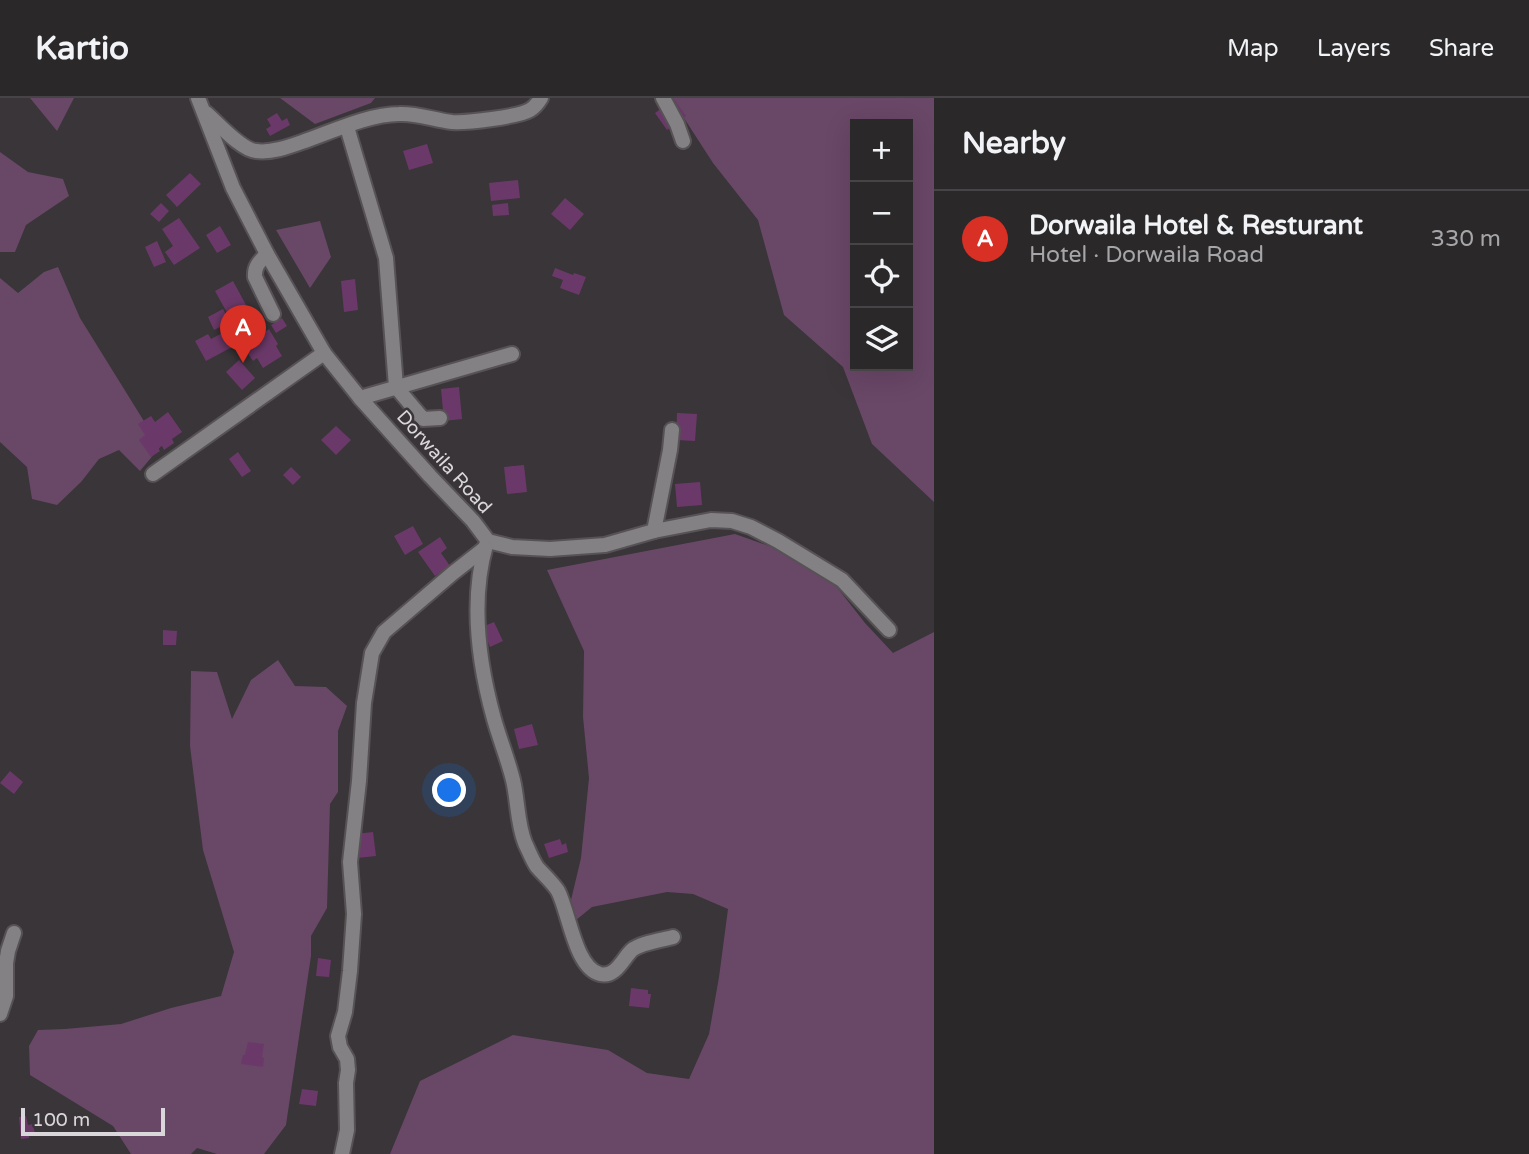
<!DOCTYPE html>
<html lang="en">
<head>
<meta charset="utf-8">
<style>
  :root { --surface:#2b282a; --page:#333032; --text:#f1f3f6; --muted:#a6a6a8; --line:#474447; --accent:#d93025 }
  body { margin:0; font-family:"Varela Round",sans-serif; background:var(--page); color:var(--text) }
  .controls { position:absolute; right:21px; top:21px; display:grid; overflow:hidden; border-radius:0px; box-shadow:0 7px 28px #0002 }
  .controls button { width:63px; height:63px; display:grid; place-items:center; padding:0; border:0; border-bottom:2px solid var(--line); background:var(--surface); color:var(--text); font:35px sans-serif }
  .scale { position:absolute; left:21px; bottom:18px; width:144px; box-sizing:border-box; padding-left:7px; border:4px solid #dad7da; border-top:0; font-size:19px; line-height:24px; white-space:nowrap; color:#dad7da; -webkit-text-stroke:5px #393538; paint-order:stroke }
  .you { position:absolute; left:450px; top:693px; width:24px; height:24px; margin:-18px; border:5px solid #fff; border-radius:50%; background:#1a73e8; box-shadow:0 0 0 10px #1a73e833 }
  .badge { display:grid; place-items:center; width:46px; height:46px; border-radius:50%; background:var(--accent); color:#fff; font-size:23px; font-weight:700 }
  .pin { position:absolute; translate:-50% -58px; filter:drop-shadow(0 2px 4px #0008) }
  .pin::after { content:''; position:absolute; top:37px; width:24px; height:21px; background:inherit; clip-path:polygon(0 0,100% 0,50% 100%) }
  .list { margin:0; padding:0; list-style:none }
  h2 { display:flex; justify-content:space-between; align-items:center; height:91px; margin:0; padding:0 28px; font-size:30px }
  h2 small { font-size:23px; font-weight:400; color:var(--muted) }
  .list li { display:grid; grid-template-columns:46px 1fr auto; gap:21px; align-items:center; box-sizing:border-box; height:98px; padding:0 28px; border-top:2px solid var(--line) }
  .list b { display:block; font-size:26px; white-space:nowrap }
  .list p { margin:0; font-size:23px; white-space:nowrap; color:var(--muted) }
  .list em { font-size:23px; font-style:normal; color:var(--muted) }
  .icon { flex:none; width:38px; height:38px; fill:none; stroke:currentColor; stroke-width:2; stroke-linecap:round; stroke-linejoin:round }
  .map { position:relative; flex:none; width:934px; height:1056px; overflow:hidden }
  header { display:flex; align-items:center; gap:42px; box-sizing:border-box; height:98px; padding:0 35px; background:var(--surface); border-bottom:2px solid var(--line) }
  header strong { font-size:33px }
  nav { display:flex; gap:38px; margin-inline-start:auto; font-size:24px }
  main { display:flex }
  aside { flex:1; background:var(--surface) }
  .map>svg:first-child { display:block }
  .green { fill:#694767; fill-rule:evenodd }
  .building { fill:#6b3969 }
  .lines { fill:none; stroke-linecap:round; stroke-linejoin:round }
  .minor-casing { stroke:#565255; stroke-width:18 }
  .minor { stroke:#838183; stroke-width:14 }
  .labels { text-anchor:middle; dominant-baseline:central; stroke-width:5; stroke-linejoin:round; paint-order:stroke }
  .street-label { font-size:19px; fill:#dad7da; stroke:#393538 }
</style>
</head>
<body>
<header>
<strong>Kartio</strong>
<nav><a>Map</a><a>Layers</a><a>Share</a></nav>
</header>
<main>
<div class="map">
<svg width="934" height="1056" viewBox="0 0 934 1056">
  <rect width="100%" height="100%" fill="#393538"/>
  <g class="green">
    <polygon points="30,0 74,0 57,33"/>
    <polygon points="280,0 375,0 371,5 315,26"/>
    <path d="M669,0H934V404L872,346L843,269L784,217L758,122L713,65L682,17ZM855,26H908V268H855Z"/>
    <polygon points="0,54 28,74 63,81 69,98 26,127 15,154 0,154"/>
    <polygon points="320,123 331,159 310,190 276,132"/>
    <polygon points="58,169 80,220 160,349 140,373 119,352 99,361 81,384 57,407 32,401 27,369 0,344 0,180 18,195 44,174"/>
    <polygon points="735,436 818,465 865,525 893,555 934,534 934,1056 390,1056 420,983 513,937 608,952 647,975 689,981 709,936 719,879 728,811 693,796 667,794 592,809 570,827 571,802 581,760 589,680 583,619 584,553 547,472"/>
    <polygon points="278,562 295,588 326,589 347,608 338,633 338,694 330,706 327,810 311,838 311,858 286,1027 264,1056 217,1056 197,1050 191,1056 131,1056 113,1028 30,977 29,948 38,932 65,931 121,926 171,910 221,898 234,854 203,752 190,648 191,573 217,574 232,621 251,582"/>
  </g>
  <g class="building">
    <polygon points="674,1 686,18 667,32 655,15"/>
    <polygon points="277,15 282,23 287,20 290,27 270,38 266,31 271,28 267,21"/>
    <polygon points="427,46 433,65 409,72 403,53"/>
    <polygon points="190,75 201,86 177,109 166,97"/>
    <polygon points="518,82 520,100 491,103 489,85"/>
    <polygon points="565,100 584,116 570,132 551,116"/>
    <polygon points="161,105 169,113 159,124 150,116"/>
    <polygon points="508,105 509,117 493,118 492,107"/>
    <polygon points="179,120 200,150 174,167 165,154 173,148 162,131"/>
    <polygon points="220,128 231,147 217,155 206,137"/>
    <polygon points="157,143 166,164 154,169 145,149"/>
    <polygon points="555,170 573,177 574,175 586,179 579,197 560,190 563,182 552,178"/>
    <polygon points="355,181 358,212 344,214 341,183"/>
    <polygon points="233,183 258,229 240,238 215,193"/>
    <polygon points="223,211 230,224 214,232 208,219"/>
    <polygon points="282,220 287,228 276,235 271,227"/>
    <polygon points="269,231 278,246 276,248 282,258 263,270 257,260 253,263 243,248 253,241 255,245 264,239 262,236"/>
    <polygon points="226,233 234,248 206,263 195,243 208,236 211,241"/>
    <polygon points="239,262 255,280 242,292 226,274"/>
    <polygon points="459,289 462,321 444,323 441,291"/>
    <polygon points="168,314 182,334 172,341 174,345 164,352 162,348 158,350 160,353 151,359 139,342 145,337 138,326 151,318 155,324"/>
    <polygon points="677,315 697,316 695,343 676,342"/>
    <polygon points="336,328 351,342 336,357 321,342"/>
    <polygon points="238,354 251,373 242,379 229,361"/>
    <polygon points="524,367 527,394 507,396 504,369"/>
    <polygon points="291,369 301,379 293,387 283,377"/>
    <polygon points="700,384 702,407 677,409 675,386"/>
    <polygon points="413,428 423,446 405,457 394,438"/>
    <polygon points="440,439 447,450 441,455 450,468 435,478 418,454"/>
    <polygon points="494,524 503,543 490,549 482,529"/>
    <polygon points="163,532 177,533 176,547 163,547"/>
    <polygon points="532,626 538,647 519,651 514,631"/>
    <polygon points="10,673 23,684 14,696 0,685"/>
    <polygon points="373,734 376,758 357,760 355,736"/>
    <polygon points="560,741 562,747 566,745 568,754 549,760 544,746"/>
    <polygon points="318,860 331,862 329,879 316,878"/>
    <polygon points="631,890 648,892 648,896 651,896 649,910 629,908"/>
    <polygon points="248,944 264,946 262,959 264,960 263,969 241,966 243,957 245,957"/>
    <polygon points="302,991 318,993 316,1008 299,1006"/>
    <polygon points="26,1018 28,1027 33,1026 35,1036 29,1037 29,1040 21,1041 19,1019"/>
  </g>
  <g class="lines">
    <g class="minor-casing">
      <g id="minor">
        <polyline points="198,0 233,90 267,156 324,255 360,300 430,378 473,423 488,443 512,449 550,451 605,447 654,433 711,422 732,423 751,429 778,443 842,482 889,532"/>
        <polyline points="663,0 677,26 683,43"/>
        <path d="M206,15C218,25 241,52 256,53C271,55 288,49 302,44C331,34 369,16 399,16C417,15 434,22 452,24C467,25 518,19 530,12C535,9 538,5 541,0"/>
        <polyline points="347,29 386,160 396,289 423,321 440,320"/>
        <path d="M267,156C260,163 254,168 255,179L273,216"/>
        <polyline points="360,300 512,256"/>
        <polyline points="153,376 324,255"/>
        <polyline points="654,433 670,352 672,332"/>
        <path d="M486,447C470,503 479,567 494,621C500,642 508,662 513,682C518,703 517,725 525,745C529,753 532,762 537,769C544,777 553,785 558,793C569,814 575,870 600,876C616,880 623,860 632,852C640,845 662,842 673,839"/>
        <polyline points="0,916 6,898 6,865 8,853 14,835"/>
        <polyline points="342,1056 347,1032 346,985 348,972 347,961 340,949 338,938 345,914 350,873 354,816 350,764 359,683 364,605 372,555 384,534 453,475 485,450"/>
      </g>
    </g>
    <use href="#minor" class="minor"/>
  </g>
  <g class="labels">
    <g class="street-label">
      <text transform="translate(444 364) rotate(48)">Dorwaila Road</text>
    </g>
  </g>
</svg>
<div class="controls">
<button>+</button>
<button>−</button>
<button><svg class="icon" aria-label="locate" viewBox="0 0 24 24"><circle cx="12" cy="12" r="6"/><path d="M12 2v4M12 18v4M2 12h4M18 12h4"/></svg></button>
<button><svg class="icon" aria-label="layers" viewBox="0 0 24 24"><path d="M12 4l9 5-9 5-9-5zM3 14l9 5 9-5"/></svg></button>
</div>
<div class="scale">100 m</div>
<div class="you"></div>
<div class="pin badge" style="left:243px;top:265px">A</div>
</div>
<aside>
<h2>Nearby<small></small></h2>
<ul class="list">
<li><span class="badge">A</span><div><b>Dorwaila Hotel &amp; Resturant</b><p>Hotel · Dorwaila Road</p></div><em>330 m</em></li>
</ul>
</aside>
</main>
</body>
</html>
